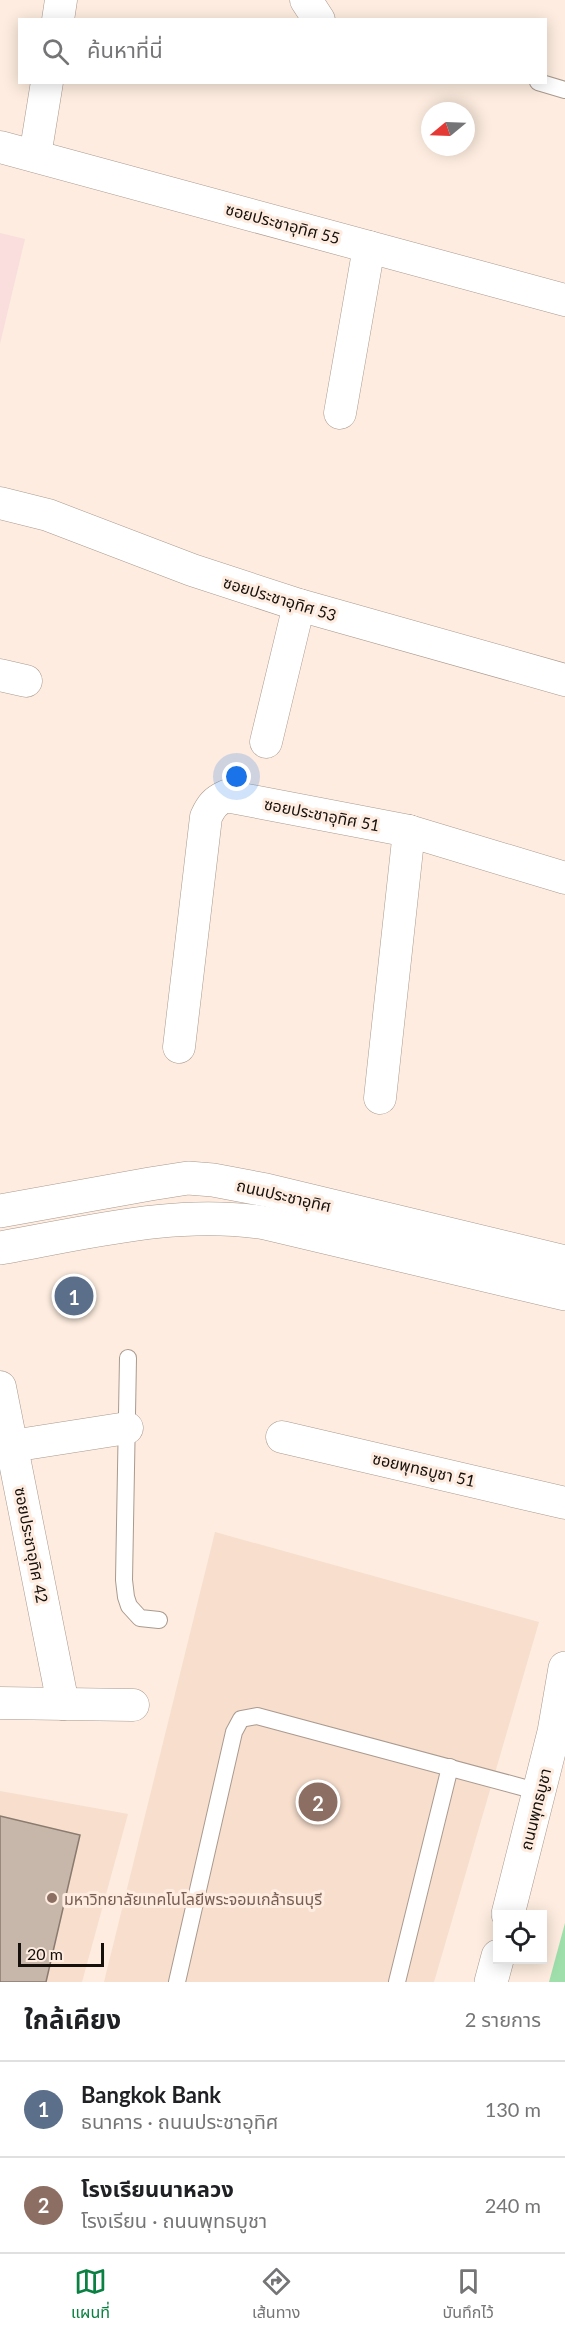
<!DOCTYPE html>
<html lang="th">
<head>
<meta charset="utf-8">
<style>
  :root { --surface:#fff; --page:#f2f2f2; --text:#202124; --muted:#757577; --line:#e0e0e0; --accent:#0b8043 }
  body { margin:0; font-family:Lato,"Noto Sans Thai",sans-serif; background:var(--page); color:var(--text) }
  .controls { position:absolute; right:18px; bottom:18px; display:grid; overflow:hidden; border-radius:0px; box-shadow:0 3px 15px #0003 }
  .controls button { width:54px; height:54px; display:grid; place-items:center; padding:0; border:0; border-bottom:2px solid var(--line); background:var(--surface); color:var(--text); font:30px sans-serif }
  .compass { position:absolute; left:421px; top:102px; width:54px; height:54px; border-radius:50%; background:var(--surface); box-shadow:0 3px 15px #0003; rotate:251deg }
  .scale { position:absolute; left:18px; bottom:15px; width:86px; box-sizing:border-box; padding-left:6px; border:3px solid #16100c; border-top:0; font-size:16px; line-height:21px; white-space:nowrap; color:#16100c; -webkit-text-stroke:4px #fdecdf; paint-order:stroke }
  .you { position:absolute; left:237px; top:777px; width:21px; height:21px; margin:-15px; border:4px solid #fff; border-radius:50%; background:#1a73e8; box-shadow:0 0 0 9px #1a73e833 }
  .badge { display:grid; place-items:center; width:39px; height:39px; border-radius:50%; background:var(--accent); color:#fff; font-size:20px; font-weight:700 }
  .pin { position:absolute; translate:-50% -50%; border:3px solid #fff; box-shadow:0 2px 6px #0006 }
  .list { margin:0; padding:0; list-style:none }
  h2 { display:flex; justify-content:space-between; align-items:center; height:78px; margin:0; padding:0 24px; font-size:26px }
  h2 small { font-size:20px; font-weight:400; color:var(--muted) }
  .list li { display:grid; grid-template-columns:39px 1fr auto; gap:18px; align-items:center; box-sizing:border-box; height:96px; padding:0 24px; border-top:2px solid var(--line) }
  .list b { display:block; font-size:22px; white-space:nowrap }
  .list p { margin:0; font-size:20px; white-space:nowrap; color:var(--muted) }
  .list em { font-size:20px; font-style:normal; color:var(--muted) }
  .icon { flex:none; width:33px; height:33px; fill:none; stroke:currentColor; stroke-width:2; stroke-linecap:round; stroke-linejoin:round }
  .map { position:relative; flex:none; width:565px; height:1982px; overflow:hidden }
  .search { position:absolute; background:var(--surface); box-shadow:0 3px 15px #0003; left:18px; right:18px; top:18px; height:66px; display:flex; align-items:center; gap:15px; box-sizing:border-box; padding:0 21px; border-radius:0px; color:var(--muted); font-size:22px }
  .sheet { height:270px; background:var(--surface) }
  nav { display:flex; justify-content:space-around; align-items:center; box-sizing:border-box; height:84px; border-top:2px solid var(--line); background:var(--surface); font-size:16px; color:var(--muted) }
  nav a { display:grid; justify-items:center; gap:3px }
  nav .on { color:var(--accent) }
  .map>svg:first-child { display:block }
  .industrial { fill:#f9dedd }
  .built { fill:#f7decd }
  .green { fill:#9edfac }
  .building { fill:#c7b6aa; stroke:#8a7a6f; stroke-width:1.5 }
  .lines { fill:none; stroke-linecap:round; stroke-linejoin:round }
  .service-casing { stroke:#aa9a8e; stroke-width:18 }
  .minor-casing { stroke:#aa9a8e; stroke-width:33 }
  .secondary-casing { stroke:#aa9a8e; stroke-width:34 }
  .service { stroke:#fff; stroke-width:16 }
  .minor { stroke:#fff; stroke-width:32 }
  .secondary { stroke:#fff; stroke-width:33 }
  .education-dot { fill:#8d6e63; stroke:#fdecdf; stroke-width:2 }
  .labels { text-anchor:middle; dominant-baseline:central; stroke-width:6; stroke-linejoin:round; paint-order:stroke }
  .street-label { font-size:16px; fill:#16100c; stroke:#fdecdf }
  .education-label { font-size:16px; fill:#785e54; stroke:#fdecdf; text-anchor:start }
</style>
</head>
<body>
<div class="map">
<svg width="565" height="1982" viewBox="0 0 565 1982">
  <rect width="100%" height="100%" fill="#fdecdf"/>
  <polygon class="industrial" points="0,233 25,239 0,344"/>
  <g class="built">
    <polygon points="215,1532 539,1622 434,1982 104,1982"/>
    <polygon points="0,1791 128,1814 82,1982 0,1982"/>
  </g>
  <polygon class="green" points="565,1923 565,1982 549,1982"/>
  <polygon class="building" points="0,1816 80,1835 46,1982 0,1982"/>
  <g class="lines">
    <g class="service-casing">
      <g id="service">
        <polyline points="538,82 565,90"/>
        <polyline points="128,1358 124,1580 126,1597 129,1606 140,1618 159,1620"/>
        <polyline points="177,1982 234,1732 241,1719 257,1716 540,1792"/>
        <polyline points="397,1982 450,1767"/>
      </g>
    </g>
    <g class="minor-casing">
      <g id="minor">
        <polyline points="306,0 319,20"/>
        <polyline points="58,20 61,0"/>
        <polyline points="0,147 565,300"/>
        <polyline points="35,156 47,82"/>
        <polyline points="340,413 369,247"/>
        <polyline points="0,503 48,515 192,570 299,605 565,680"/>
        <polyline points="0,675 26,681"/>
        <polyline points="266,742 299,605"/>
        <path d="M179,1047L206,817C211,806 215,801 226,796L409,831L565,878"/>
        <polyline points="380,1098 409,831"/>
        <polyline points="0,1387 63,1704"/>
        <polyline points="282,1437 565,1503"/>
        <polyline points="12,1446 127,1428"/>
        <polyline points="0,1703 133,1705"/>
      </g>
    </g>
    <g class="secondary-casing">
      <g id="secondary">
        <polyline points="0,1211 150,1184 188,1178 213,1180 266,1190 565,1262"/>
        <path d="M0,1248C87,1233 176,1209 265,1223L565,1294"/>
        <polyline points="508,1914 554,1732 565,1668"/>
        <polyline points="491,1982 498,1956"/>
      </g>
    </g>
    <use href="#service" class="service"/>
    <use href="#minor" class="minor"/>
    <use href="#secondary" class="secondary"/>
  </g>
  <circle class="education-dot" cx="52" cy="1898" r="6"/>
  <g class="labels">
    <g class="street-label">
      <text transform="translate(283 223) rotate(15)">ซอยประชาอุทิศ 55</text>
      <text transform="translate(280 598) rotate(17)">ซอยประชาอุทิศ 53</text>
      <text transform="translate(322 814) rotate(11)">ซอยประชาอุทิศ 51</text>
      <text transform="translate(284 1195) rotate(13)">ถนนประชาอุทิศ</text>
      <text transform="translate(424 1469) rotate(13)">ซอยพุทธบูชา 51</text>
      <text transform="translate(32 1545) rotate(79)">ซอยประชาอุทิศ 42</text>
      <text transform="translate(535 1809) rotate(-76)">ถนนพุทธบูชา</text>
    </g>
    <g class="education-label">
      <text x="64" y="1898">มหาวิทยาลัยเทคโนโลยีพระจอมเกล้าธนบุรี</text>
    </g>
  </g>
</svg>
<div class="controls">
<button><svg class="icon" aria-label="locate" viewBox="0 0 24 24"><circle cx="12" cy="12" r="6"/><path d="M12 2v4M12 18v4M2 12h4M18 12h4"/></svg></button>
</div>
<svg class="compass" viewBox="-18 -18 36 36"><path d="M0-13l5 13h-10z" fill="#e53935"/><path d="M0 13l5-13h-10z" fill="#757577"/></svg>
<div class="scale">20 m</div>
<div class="you"></div>
<div class="pin badge" style="left:74px;top:1296px;background:#5c6f8a">1</div>
<div class="pin badge" style="left:318px;top:1802px;background:#8d6e63">2</div>
<div class="search"><svg class="icon" aria-label="search" viewBox="0 0 24 24"><circle cx="10" cy="10" r="6"/><path d="M15 15l6 6"/></svg>ค้นหาที่นี่</div>
</div>
<section class="sheet">
<h2>ใกล้เคียง<small>2 รายการ</small></h2>
<ul class="list">
<li><span class="badge" style="background:#5c6f8a">1</span><div><b>Bangkok Bank</b><p>ธนาคาร · ถนนประชาอุทิศ</p></div><em>130 m</em></li>
<li><span class="badge" style="background:#8d6e63">2</span><div><b>โรงเรียนนาหลวง</b><p>โรงเรียน · ถนนพุทธบูชา</p></div><em>240 m</em></li>
</ul>
</section>
<nav>
<a class="on"><svg class="icon" aria-label="map" viewBox="0 0 24 24"><path d="M3 6l6-2 6 2 6-2v14l-6 2-6-2-6 2zM9 4v14M15 6v14"/></svg>แผนที่</a>
<a><svg class="icon" aria-label="directions" viewBox="0 0 24 24"><path d="M12 3l9 9-9 9-9-9zM9 14v-3h6M13 9l2 2-2 2"/></svg>เส้นทาง</a>
<a><svg class="icon" aria-label="saved" viewBox="0 0 24 24"><path d="M7 4h10v16l-5-4-5 4z"/></svg>บันทึกไว้</a>
</nav>
</body>
</html>
